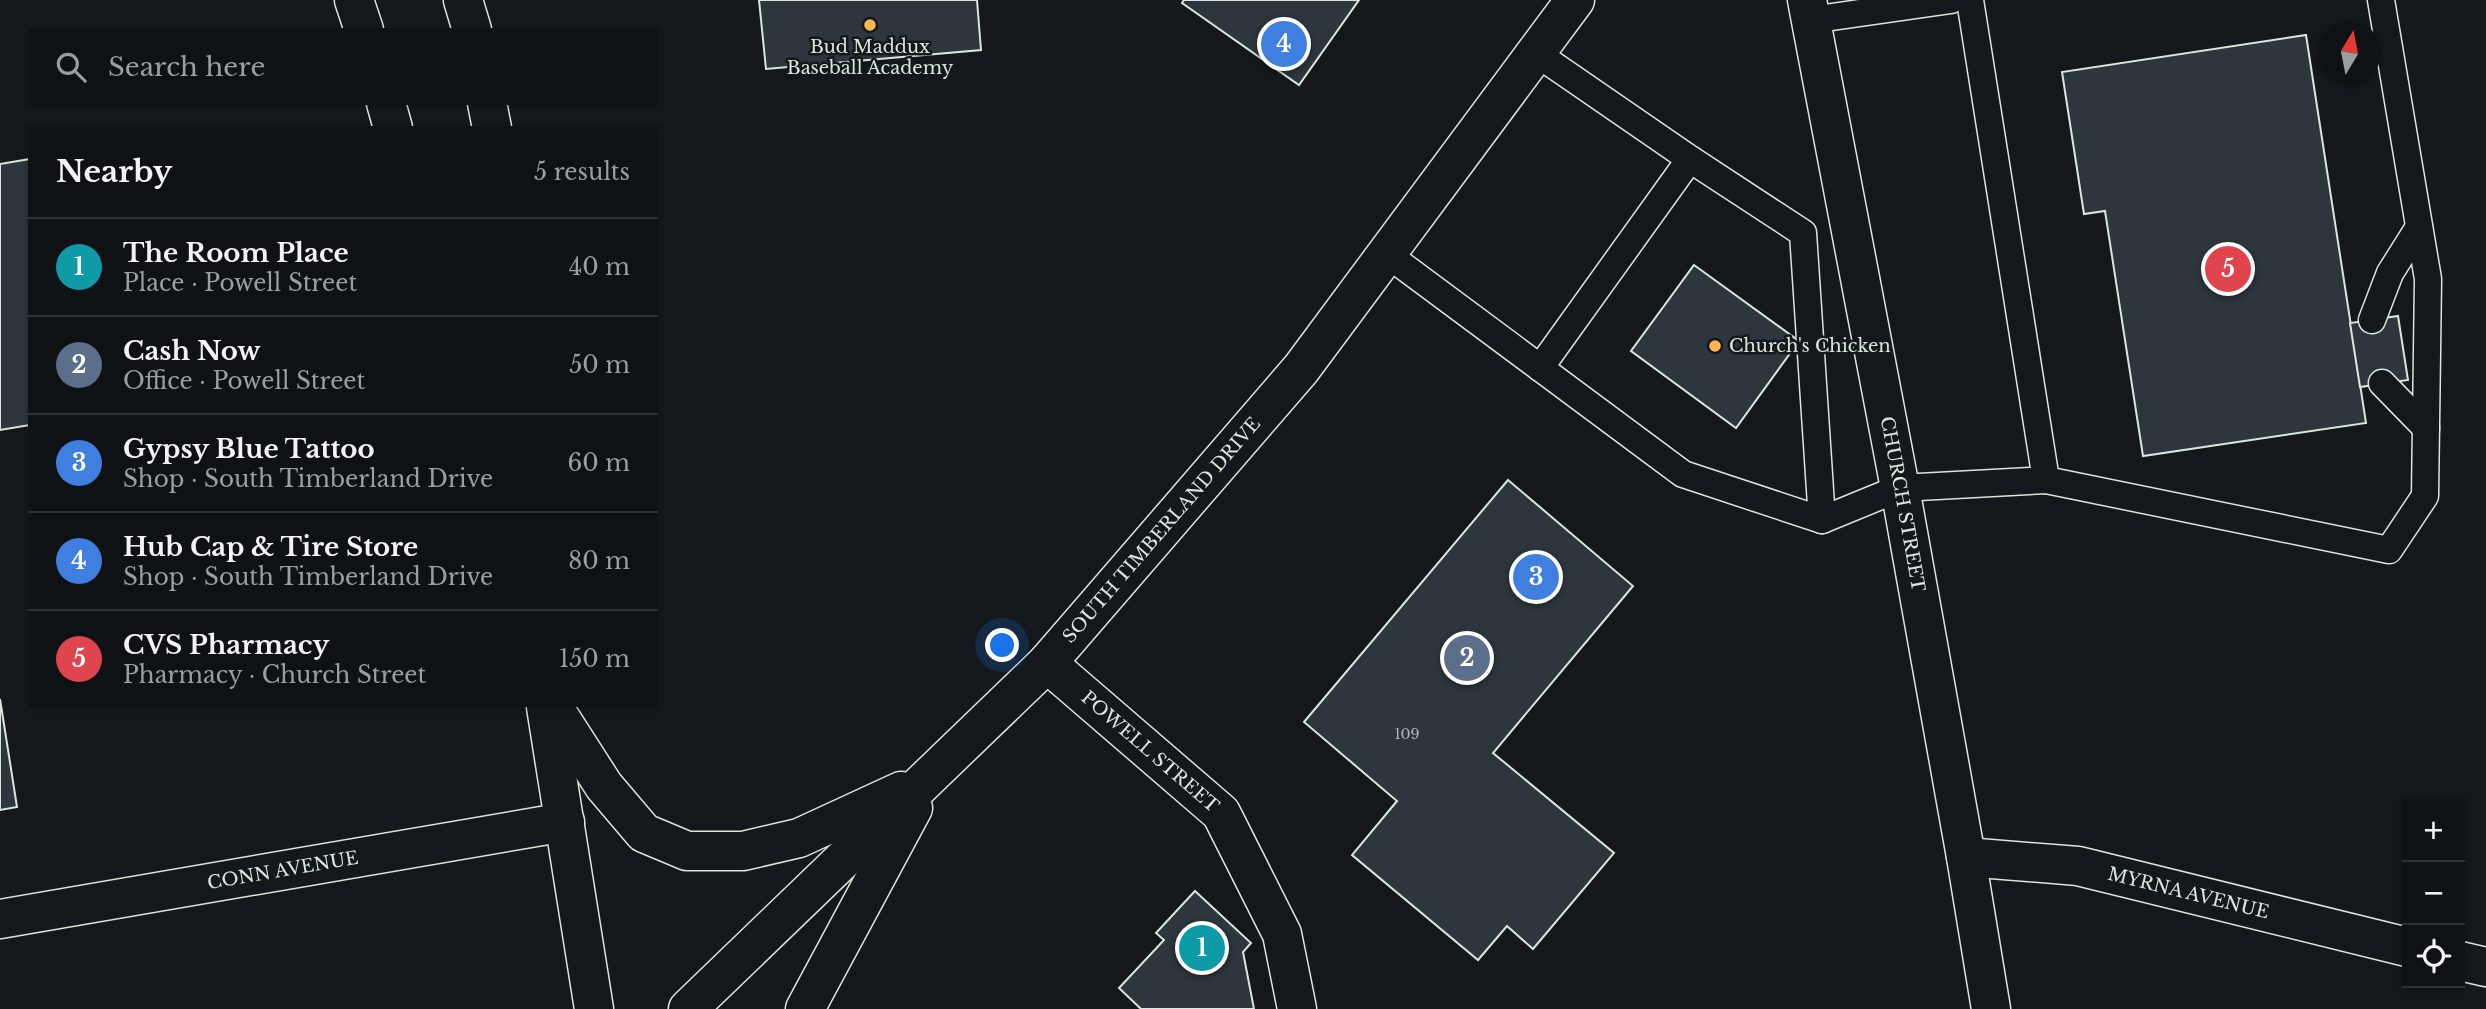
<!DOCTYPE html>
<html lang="en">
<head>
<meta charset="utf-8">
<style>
  :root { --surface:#0f1215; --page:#1d2022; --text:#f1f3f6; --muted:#9b9ea0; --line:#2f3234; --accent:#0f766e }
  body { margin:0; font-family:"Libre Baskerville",serif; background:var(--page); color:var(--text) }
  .controls { position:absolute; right:21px; bottom:21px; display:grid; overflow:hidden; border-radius:0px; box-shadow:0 2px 5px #0004 }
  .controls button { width:63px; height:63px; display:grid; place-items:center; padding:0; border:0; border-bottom:2px solid var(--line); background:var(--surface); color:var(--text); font:35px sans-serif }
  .compass { position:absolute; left:2318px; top:21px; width:63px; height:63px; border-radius:50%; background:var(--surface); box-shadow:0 2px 5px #0004; rotate:10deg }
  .you { position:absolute; left:1003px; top:646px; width:24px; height:24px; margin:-18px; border:5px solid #fff; border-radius:50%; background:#1a73e8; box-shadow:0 0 0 10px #1a73e833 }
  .badge { display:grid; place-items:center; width:46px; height:46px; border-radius:50%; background:var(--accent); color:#fff; font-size:23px; font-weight:700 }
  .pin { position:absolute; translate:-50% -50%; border:4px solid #fff; box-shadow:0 2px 7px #0006 }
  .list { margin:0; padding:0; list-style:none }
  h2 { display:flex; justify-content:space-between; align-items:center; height:91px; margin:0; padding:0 28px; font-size:30px }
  h2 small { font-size:23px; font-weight:400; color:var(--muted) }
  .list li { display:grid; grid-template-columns:46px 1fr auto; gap:21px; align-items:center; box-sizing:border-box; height:98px; padding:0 28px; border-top:2px solid var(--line) }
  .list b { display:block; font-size:26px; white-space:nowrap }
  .list p { margin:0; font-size:23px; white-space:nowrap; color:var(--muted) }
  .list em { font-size:23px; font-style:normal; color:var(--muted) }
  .icon { flex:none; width:38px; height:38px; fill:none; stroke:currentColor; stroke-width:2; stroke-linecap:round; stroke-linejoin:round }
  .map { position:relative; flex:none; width:2486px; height:1009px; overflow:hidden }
  .search { position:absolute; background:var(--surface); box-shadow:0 2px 5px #0004; left:28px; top:28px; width:630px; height:77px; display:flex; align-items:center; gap:18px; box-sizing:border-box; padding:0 24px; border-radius:0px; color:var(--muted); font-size:26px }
  .panel { position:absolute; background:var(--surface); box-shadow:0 2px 5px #0004; left:28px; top:126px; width:630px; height:581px; border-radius:0px }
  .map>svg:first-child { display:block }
  .building { fill:#2c363c; stroke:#d8e6dc; stroke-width:2 }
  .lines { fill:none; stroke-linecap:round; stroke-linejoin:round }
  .lane-casing { stroke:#d8e6dc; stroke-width:29 }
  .street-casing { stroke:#d8e6dc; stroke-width:41 }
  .primary-casing { stroke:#d8e6dc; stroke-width:41 }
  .lane { stroke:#14181c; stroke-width:26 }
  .street { stroke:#14181c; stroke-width:38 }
  .primary { stroke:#14181c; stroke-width:38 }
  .poi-dot { fill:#ffb74d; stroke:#14181c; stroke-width:2.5 }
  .labels { text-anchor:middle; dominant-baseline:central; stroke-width:5; stroke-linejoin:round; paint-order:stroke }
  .number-label { font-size:14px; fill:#adbab4 }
  .poi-label { font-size:18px; fill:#d8e6dc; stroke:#14181c }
  .street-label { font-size:18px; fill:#d8e6dc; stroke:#14181c }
</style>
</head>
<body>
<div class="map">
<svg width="2486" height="1009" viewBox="0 0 2486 1009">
  <rect width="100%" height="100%" fill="#14181c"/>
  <g class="building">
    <polygon points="759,0 977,0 981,50 766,69"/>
    <polygon points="1184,0 1359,0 1299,85 1182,3"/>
    <polygon points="2306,35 2366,423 2143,456 2105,211 2084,214 2062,72"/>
    <polygon points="30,159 30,425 0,430 0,164"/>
    <polygon points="1694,265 1799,341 1736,428 1631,351"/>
    <polygon points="2398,316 2408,380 2360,387 2350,323"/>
    <polygon points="1508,480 1633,586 1493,753 1614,853 1533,949 1507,926 1478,960 1352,855 1397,801 1304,722"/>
    <polygon points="0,699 17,807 0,810"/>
    <polygon points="1195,891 1251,943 1243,952 1254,1009 1141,1009 1119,988 1164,940 1156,933"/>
  </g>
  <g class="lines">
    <g class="lane-casing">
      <g id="lane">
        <polyline points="1970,0 2046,480 2389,550 2425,496 2428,279 2381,0"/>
        <polyline points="1811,20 1951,0"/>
        <polyline points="1536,53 1690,159 1540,368"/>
        <polyline points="1690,159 1803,233 1822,520"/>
        <polyline points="1387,254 1683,474 1822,520 1900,488 2046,480"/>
        <polyline points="2372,320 2390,273 2419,227"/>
        <polyline points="2382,383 2426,428"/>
      </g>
    </g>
    <g class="street-casing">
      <g id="street">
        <path id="s1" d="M1807,0L1900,488L1966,857L1991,1009"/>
        <path id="s2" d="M1047,663L1221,813L1282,934L1297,1009"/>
        <path id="s3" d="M1966,857L2078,866L2407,947"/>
        <path id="s4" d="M0,919L565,822"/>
        <polyline points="2460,961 2486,967"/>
      </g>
    </g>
    <g class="primary-casing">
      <g id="primary">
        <polyline points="354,0 364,30"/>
        <polyline points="463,0 472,30"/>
        <polyline points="386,103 393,128"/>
        <polyline points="487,103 492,128"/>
        <polyline points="552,705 604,786 644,833 687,851 743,851 799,838 901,791"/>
        <polyline points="546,707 594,1009"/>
        <path id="s5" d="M688,1009L1047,663L1301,369L1575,0"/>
        <polyline points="805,1009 913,808"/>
      </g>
    </g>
    <use href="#lane" class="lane"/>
    <use href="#street" class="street"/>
    <use href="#primary" class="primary"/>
  </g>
  <g class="poi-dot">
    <circle cx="870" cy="25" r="7"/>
    <circle cx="1715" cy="346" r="7"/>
  </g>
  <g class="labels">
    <g class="number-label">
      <text x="1407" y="734">109</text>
    </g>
    <g class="poi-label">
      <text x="870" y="47">Bud Maddux<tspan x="870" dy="21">Baseball Academy</tspan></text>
      <text x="1729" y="346" text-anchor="start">Church's Chicken</text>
    </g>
    <g class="street-label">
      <text stroke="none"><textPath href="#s1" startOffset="513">CHURCH STREET</textPath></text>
      <text stroke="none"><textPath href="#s5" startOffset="674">SOUTH TIMBERLAND DRIVE</textPath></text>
      <text stroke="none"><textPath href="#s2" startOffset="136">POWELL STREET</textPath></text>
      <text stroke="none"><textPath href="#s4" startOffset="287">CONN AVENUE</textPath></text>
      <text stroke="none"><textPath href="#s3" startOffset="226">MYRNA AVENUE</textPath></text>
    </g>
  </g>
</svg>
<div class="controls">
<button>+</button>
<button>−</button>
<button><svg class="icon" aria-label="locate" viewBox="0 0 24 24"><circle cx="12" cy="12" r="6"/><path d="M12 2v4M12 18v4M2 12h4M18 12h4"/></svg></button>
</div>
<svg class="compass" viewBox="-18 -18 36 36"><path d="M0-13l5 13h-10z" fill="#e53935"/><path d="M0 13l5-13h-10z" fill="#9b9ea0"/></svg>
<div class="you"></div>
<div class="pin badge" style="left:1202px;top:948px;background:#0f9aa8">1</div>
<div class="pin badge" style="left:1467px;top:658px;background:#5c6f8a">2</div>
<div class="pin badge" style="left:1536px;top:577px;background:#3f7fe0">3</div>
<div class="pin badge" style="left:1284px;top:44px;background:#3f7fe0">4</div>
<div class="pin badge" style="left:2228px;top:269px;background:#e0444e">5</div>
<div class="search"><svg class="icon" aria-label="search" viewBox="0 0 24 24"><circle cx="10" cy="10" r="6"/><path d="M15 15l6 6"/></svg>Search here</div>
<section class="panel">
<h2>Nearby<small>5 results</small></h2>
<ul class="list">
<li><span class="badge" style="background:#0f9aa8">1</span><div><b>The Room Place</b><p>Place · Powell Street</p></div><em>40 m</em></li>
<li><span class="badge" style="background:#5c6f8a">2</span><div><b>Cash Now</b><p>Office · Powell Street</p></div><em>50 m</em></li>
<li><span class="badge" style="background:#3f7fe0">3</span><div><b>Gypsy Blue Tattoo</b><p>Shop · South Timberland Drive</p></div><em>60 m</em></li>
<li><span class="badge" style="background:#3f7fe0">4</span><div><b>Hub Cap &amp; Tire Store</b><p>Shop · South Timberland Drive</p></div><em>80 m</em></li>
<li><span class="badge" style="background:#e0444e">5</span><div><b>CVS Pharmacy</b><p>Pharmacy · Church Street</p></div><em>150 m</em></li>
</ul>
</section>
</div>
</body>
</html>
